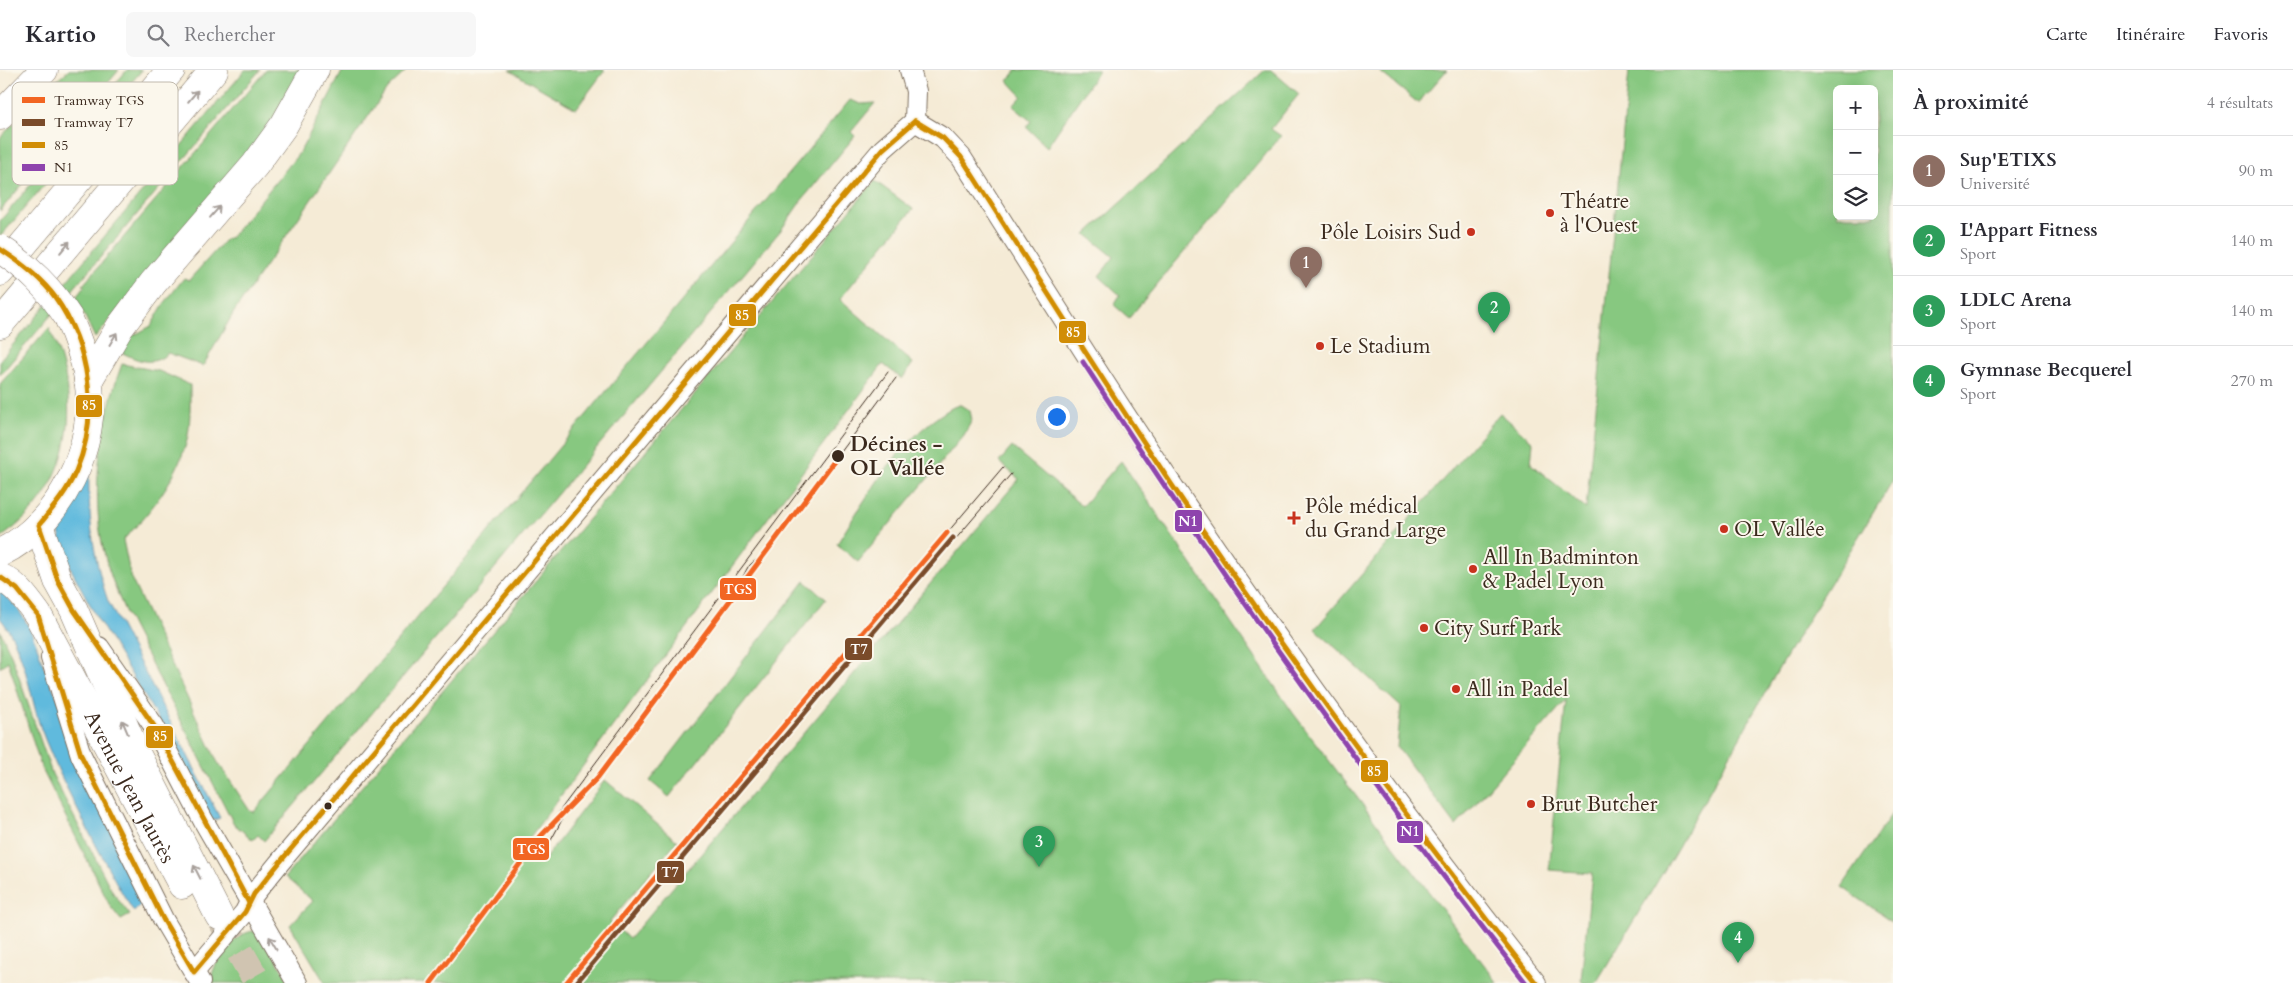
<!DOCTYPE html>
<html lang="fr">
<head>
<meta charset="utf-8">
<style>
  :root { --surface:#fff; --page:#f7f7f7; --text:#2b2b33; --muted:#7c7c81; --line:#e1e1e2; --accent:#c8321e }
  body { margin:0; font-family:Cardo,serif; background:var(--page); color:var(--text) }
  .controls { position:absolute; right:15px; top:15px; display:grid; overflow:hidden; border-radius:8px; box-shadow:0 5px 20px #0002 }
  .controls button { width:45px; height:45px; display:grid; place-items:center; padding:0; border:0; border-bottom:1px solid var(--line); background:var(--surface); color:var(--text); font:25px sans-serif }
  .you { position:absolute; left:1056px; top:346px; width:18px; height:18px; margin:-12px; border:4px solid #fff; border-radius:50%; background:#1a73e8; box-shadow:0 0 0 8px #1a73e833 }
  .badge { display:grid; place-items:center; width:32px; height:32px; border-radius:50%; background:var(--accent); color:#fff; font-size:16px; font-weight:700 }
  .pin { position:absolute; translate:-50% -41px; filter:drop-shadow(0 1px 2px #0008) }
  .pin::after { content:''; position:absolute; top:26px; width:18px; height:15px; background:inherit; clip-path:polygon(0 0,100% 0,50% 100%) }
  .list { margin:0; padding:0; list-style:none }
  h2 { display:flex; justify-content:space-between; align-items:center; height:65px; margin:0; padding:0 20px; font-size:21px }
  h2 small { font-size:16px; font-weight:400; color:var(--muted) }
  .list li { display:grid; grid-template-columns:32px 1fr auto; gap:15px; align-items:center; box-sizing:border-box; height:70px; padding:0 20px; border-top:1px solid var(--line) }
  .list b { display:block; font-size:19px; white-space:nowrap }
  .list p { margin:0; font-size:16px; white-space:nowrap; color:var(--muted) }
  .list em { font-size:16px; font-style:normal; color:var(--muted) }
  .icon { flex:none; width:28px; height:28px; fill:none; stroke:currentColor; stroke-width:2; stroke-linecap:round; stroke-linejoin:round }
  .map { position:relative; flex:none; width:1893px; height:913px; overflow:hidden }
  header { display:flex; align-items:center; gap:30px; box-sizing:border-box; height:70px; padding:0 25px; background:var(--surface); border-bottom:1px solid var(--line) }
  header strong { font-size:24px }
  nav { display:flex; gap:28px; margin-inline-start:auto; font-size:18px }
  .search { width:350px; height:45px; background:var(--page); display:flex; align-items:center; gap:12px; box-sizing:border-box; padding:0 18px; border-radius:8px; color:var(--muted); font-size:19px }
  main { display:flex }
  aside { flex:1; background:var(--surface) }
  .map>svg:first-child { display:block }
  .green { fill:#87c880; stroke:#61794f; fill-rule:evenodd }
  .water { fill:#60badd; stroke:#4e727e }
  .lines { fill:none; stroke-linecap:round; stroke-linejoin:round }
  .secondary-tunnel { stroke:#d0c4b1; stroke-width:28; stroke-dasharray:28 14; stroke-linecap:butt }
  .street-casing { stroke:#7c6e5e; stroke-width:22 }
  .secondary-casing { stroke:#7c6e5e; stroke-width:29 }
  .highway-casing { stroke:#7c6e5e; stroke-width:29 }
  .street { stroke:#fff; stroke-width:20 }
  .secondary { stroke:#fff; stroke-width:28 }
  .highway { stroke:#fff; stroke-width:28 }
  .tram { stroke:#3b2a1e; stroke-width:1 }
  .secondary-bridge-casing { stroke:#7c6e5e; stroke-width:29; stroke-linecap:butt }
  .secondary-bridge { stroke:#fff; stroke-width:28 }
  .bus-1-casing { stroke:#fbf7ec; stroke-width:9 }
  .bus-2-casing { stroke:#fbf7ec; stroke-width:9 }
  .bus-1 { stroke:#d18d06; stroke-width:5 }
  .bus-2 { stroke:#8e44ad; stroke-width:5 }
  .tram-1-casing { stroke:#fbf7ec; stroke-width:9 }
  .tram-2-casing { stroke:#fbf7ec; stroke-width:9 }
  .tram-1 { stroke:#f26522; stroke-width:5 }
  .tram-2 { stroke:#7a4b2a; stroke-width:5 }
  .oneway { stroke:#a79f9a }
  .poi-dot { fill:#c8321e; stroke:#fbf7ec; stroke-width:2 }
  .stop-dot { fill:#3b2a1e; stroke:#fbf7ec; stroke-width:2 }
  .labels { text-anchor:middle; dominant-baseline:central; stroke-width:4; stroke-linejoin:round; paint-order:stroke }
  .poi-label { font-size:21px; fill:#3b2a1e; stroke:#fbf7ec; text-anchor:start }
  .stop-label { font-size:21px; font-weight:bold; fill:#3b2a1e; stroke:#fbf7ec; text-anchor:start }
  .street-label { font-size:21px; fill:#3b2a1e; stroke:#fbf7ec }
  .key { fill:#fbf7ec; stroke:#c1baae; stroke-width:1 }
  .key-label { font-size:14px; fill:#3b2a1e }
  .line-badge { stroke:#fbf7ec; stroke-width:2 }
  .badge-label { font-size:14px; text-anchor:middle; font-weight:bold; fill:#fff }
</style>
</head>
<body>
<header>
<strong>Kartio</strong>
<div class="search"><svg class="icon" aria-label="search" viewBox="0 0 24 24"><circle cx="10" cy="10" r="6"/><path d="M15 15l6 6"/></svg>Rechercher</div>
<nav><a>Carte</a><a>Itinéraire</a><a>Favoris</a></nav>
</header>
<main>
<div class="map">
<svg width="1893" height="913" viewBox="0 0 1893 913">
  <rect width="100%" height="100%" fill="#fbf7ec"/>
  <filter id="ink" filterUnits="userSpaceOnUse"><feTurbulence type="fractalNoise" baseFrequency=".02" numOctaves="2"/><feDisplacementMap in="SourceGraphic" scale="10" xChannelSelector="R" yChannelSelector="G"/><feConvolveMatrix kernelMatrix="1 2 1 2 8 2 1 2 1" color-interpolation-filters="sRGB"/></filter>
  <filter id="wash" filterUnits="userSpaceOnUse"><feTurbulence type="fractalNoise" baseFrequency=".0096" numOctaves="4" result="noise"/><feDisplacementMap in="SourceGraphic" scale="20" xChannelSelector="R" yChannelSelector="G"/><feGaussianBlur stdDeviation="1.12" result="paint"/><feColorMatrix in="noise" values="0 0 0 0 0 0 0 0 0 0 0 0 0 0 0 0 0 1.4 0 .05"/><feComposite in="paint" operator="in"/></filter>
  <g filter="url(#wash)">
    <rect width="100%" height="100%" fill="#f5ebd6"/>
    <g class="green">
      <polygon points="69,0 119,0 0,141 0,68 40,25"/>
      <polygon points="127,0 142,0 0,167 0,151"/>
      <polygon points="245,0 260,0 0,305 0,290"/>
      <polygon points="266,0 307,0 284,39 95,268 76,227 85,216 83,215"/>
      <path d="M343,0H407L387,19L234,242L203,296L168,283C153,297 138,291 121,282L127,269L151,256L163,235L184,208L189,210L226,169L231,167L300,82Z"/>
      <polygon points="509,0 605,0 576,39"/>
      <polygon points="1017,0 1099,0 1047,77 1026,57 1031,51 1013,36 1022,26 1008,11"/>
      <polygon points="1265,0 1271,0 1299,24 1271,59 1281,66 1129,248 1114,235 1120,225 1099,206 1114,187 1086,164"/>
      <polygon points="1378,0 1447,0 1418,33"/>
      <path d="M1619,0H1893V410L1783,591L1674,784L1596,913H1583L1581,910L1592,803L1549,800L1566,630L1456,756L1397,677L1401,637L1315,559L1500,343L1533,372L1531,394L1586,439L1629,1ZM1837,19H1874V146H1837Z"/>
      <path d="M850,30L861,34L875,33L851,62L855,66L801,131L781,160L264,771L258,765L253,770L234,754L132,556C120,531 109,505 103,478C90,418 101,351 122,294L159,301L190,315C190,333 191,357 186,374C175,411 150,443 123,470L131,508L217,691L250,741L254,742Z"/>
      <polygon points="875,111 913,139 840,229 913,293 902,309 883,294 521,779 541,794 605,710 677,771 610,851 629,869 1019,409 999,392 1012,377 1082,436 1121,391 1293,643 1498,913 325,913 290,855 313,831 285,807"/>
      <path d="M49,258C85,333 73,420 0,468V314Z"/>
      <path d="M959,334L970,341L972,350L964,365L858,492L837,474C869,423 903,362 959,334Z"/>
      <polygon points="805,511 826,529 669,727 650,711"/>
      <polygon points="0,560 12,587 52,704 113,823 130,845 121,850 110,836 41,697 8,591 0,598"/>
      <polygon points="1893,742 1893,852 1842,817"/>
      <path d="M253,861L262,865L290,913H211C211,893 233,864 253,861Z"/>
    </g>
    <g class="water">
      <path d="M89,395C88,444 92,484 108,531L220,748L212,751L160,652L96,546L72,501L62,475L59,461L62,450Z"/>
      <path d="M0,521C25,541 35,568 44,597L143,826L141,835L134,842C117,816 104,790 89,762C72,729 54,694 41,659C29,623 25,578 0,548Z"/>
    </g>
  </g>
  <g filter="url(#ink)">
    <g class="lines">
      <polyline class="secondary-tunnel" points="219,846 258,913"/>
      <g class="street-casing">
        <g id="street">
          <polyline points="910,0 916,21 915,51"/>
          <path d="M915,51L943,68L961,87C1018,176 1074,267 1132,355C1259,547 1393,733 1536,913"/>
          <polyline points="99,577 154,656 203,750 297,913"/>
          <polyline points="51,588 81,685 163,849 200,912"/>
          <polyline points="194,902 245,842 254,824 280,792 883,79 915,51"/>
        </g>
      </g>
      <g class="secondary-casing">
        <g id="secondary">
          <polyline points="39,455 58,511 74,540 137,685 219,846"/>
          <path d="M0,483C61,453 99,375 88,308C84,286 77,267 68,247"/>
          <path id="s1" d="M0,507C17,515 27,530 38,545L182,815"/>
        </g>
      </g>
      <g class="highway-casing">
        <g id="highway">
          <polyline points="0,46 44,0"/>
          <polyline points="0,202 171,0"/>
          <polyline points="0,254 214,0"/>
          <polyline points="88,311 120,257 153,213 255,95 284,55 315,0"/>
        </g>
      </g>
      <use href="#street" class="street"/>
      <use href="#secondary" class="secondary"/>
      <use href="#highway" class="highway"/>
      <g class="tram">
        <polyline points="838,386 896,308"/>
        <polyline points="947,463 1003,397"/>
        <polyline points="749,496 777,468"/>
        <polyline points="728,534 748,497"/>
        <polyline points="820,613 852,584"/>
        <polyline points="828,619 1011,404"/>
        <polyline points="540,767 888,302"/>
        <polyline points="549,774 569,737"/>
        <polyline points="627,841 689,784"/>
      </g>
      <g class="secondary-bridge-casing">
        <path id="secondary-bridge" d="M0,179C29,198 49,218 68,247"/>
      </g>
      <use href="#secondary-bridge" class="secondary-bridge"/>
      <g class="bus-1-casing">
        <g id="bus-1">
          <path d="M915,51L943,68L961,87C1034,201 1105,315 1180,427C1293,594 1412,755 1536,913"/>
          <path d="M0,179C20,192 40,207 55,227C90,276 100,345 76,401C67,422 53,438 39,455L58,511L74,540L154,656L249,833"/>
          <polyline points="0,507 17,519 38,545 81,685 163,849 194,902 245,842 254,824 280,792 883,79 915,51"/>
        </g>
      </g>
      <g class="bus-2-casing">
        <path id="bus-2" d="M1083,292C1221,506 1369,713 1526,913"/>
      </g>
      <use href="#bus-1" class="bus-1"/>
      <use href="#bus-2" class="bus-2"/>
      <g class="tram-1-casing">
        <g id="tram-1">
          <polyline points="431,913 540,767 598,707 838,386"/>
          <polyline points="566,913 947,463"/>
        </g>
      </g>
      <g class="tram-2-casing">
        <polyline id="tram-2" points="576,913 953,468"/>
      </g>
      <use href="#tram-1" class="tram-1"/>
      <use href="#tram-2" class="tram-2"/>
    </g>
    <defs><path id="oneway-shaft" d="M-6 0H5M1.5-3L5.5 0L1.5 3" fill="none" stroke-width="1.6" stroke-linecap="round" stroke-linejoin="round" transform="scale(1.25)"/></defs>
    <g class="oneway">
      <use href="#oneway-shaft" transform="translate(193 26) rotate(-50)"/>
      <use href="#oneway-shaft" transform="translate(215 142) rotate(-49)"/>
      <use href="#oneway-shaft" transform="translate(65 177) rotate(-50)"/>
      <use href="#oneway-shaft" transform="translate(113 269) rotate(-59)"/>
      <use href="#oneway-shaft" transform="translate(125 657) rotate(-113)"/>
      <use href="#oneway-shaft" transform="translate(197 802) rotate(-117)"/>
      <use href="#oneway-shaft" transform="translate(273 873) rotate(-121)"/>
    </g>
  </g>
  <g class="poi-dot">
    <circle cx="1550" cy="143" r="5"/>
    <circle cx="1471" cy="162" r="5"/>
    <circle cx="1320" cy="276" r="5"/>
    <path d="M1291.5 440.5h5v5h5v5h-5v5h-5v-5h-5v-5h5z"/>
    <circle cx="1724" cy="459" r="5"/>
    <circle cx="1473" cy="499" r="5"/>
    <circle cx="1424" cy="558" r="5"/>
    <circle cx="1456" cy="619" r="5"/>
    <circle cx="1531" cy="734" r="5"/>
  </g>
  <g class="stop-dot">
    <circle cx="838" cy="386" r="7"/>
    <circle cx="328" cy="736" r="4.5"/>
  </g>
  <g class="labels">
    <g class="poi-label">
      <text x="1560" y="131">Théatre<tspan x="1560" dy="24">à l'Ouest</tspan></text>
      <text x="1461" y="162" text-anchor="end">Pôle Loisirs Sud</text>
      <text x="1330" y="276">Le Stadium</text>
      <text x="1305" y="436">Pôle médical<tspan x="1305" dy="24">du Grand Large</tspan></text>
      <text x="1734" y="459">OL Vallée</text>
      <text x="1483" y="487">All In Badminton<tspan x="1483" dy="24">&amp; Padel Lyon</tspan></text>
      <text x="1434" y="558">City Surf Park</text>
      <text x="1466" y="619">All in Padel</text>
      <text x="1541" y="734">Brut Butcher</text>
    </g>
    <g class="stop-label">
      <text x="850" y="374">Décines -<tspan x="850" dy="24">OL Vallée</tspan></text>
    </g>
    <g class="street-label">
      <text stroke="none"><textPath href="#s1" startOffset="249">Avenue Jean Jaurès</textPath></text>
    </g>
  </g>
  <rect x="12" y="12" width="166" height="103" rx="8" class="key"/>
  <rect x="22" y="27" width="23" height="6" fill="#f26522"/>
  <rect x="22" y="49" width="23" height="7" fill="#7a4b2a"/>
  <rect x="22" y="72" width="23" height="6" fill="#d18d06"/>
  <rect x="22" y="94" width="23" height="7" fill="#8e44ad"/>
  <g class="key-label">
    <text x="54" y="35">Tramway TGS</text>
    <text x="54" y="57">Tramway T7</text>
    <text x="54" y="80">85</text>
    <text x="54" y="102">N1</text>
  </g>
  <g class="line-badge">
    <rect x="728" y="233" width="29" height="24" rx="5" fill="#d18d06"/>
    <rect x="1058" y="250" width="29" height="24" rx="5" fill="#d18d06"/>
    <rect x="75" y="324" width="28" height="24" rx="5" fill="#d18d06"/>
    <rect x="1174" y="439" width="29" height="24" rx="5" fill="#8e44ad"/>
    <rect x="719" y="507" width="38" height="24" rx="5" fill="#f26522"/>
    <rect x="844" y="567" width="29" height="24" rx="5" fill="#7a4b2a"/>
    <rect x="145" y="655" width="29" height="24" rx="5" fill="#d18d06"/>
    <rect x="1360" y="689" width="29" height="24" rx="5" fill="#d18d06"/>
    <rect x="1396" y="750" width="28" height="24" rx="5" fill="#8e44ad"/>
    <rect x="512" y="767" width="38" height="24" rx="5" fill="#f26522"/>
    <rect x="656" y="790" width="29" height="24" rx="5" fill="#7a4b2a"/>
  </g>
  <g class="badge-label">
    <text x="742" y="250">85</text>
    <text x="1073" y="267">85</text>
    <text x="89" y="340">85</text>
    <text x="1188" y="456">N1</text>
    <text x="738" y="524">TGS</text>
    <text x="859" y="584">T7</text>
    <text x="160" y="671">85</text>
    <text x="1374" y="706">85</text>
    <text x="1410" y="766">N1</text>
    <text x="531" y="784">TGS</text>
    <text x="670" y="807">T7</text>
  </g>
</svg>
<div class="controls">
<button>+</button>
<button>−</button>
<button><svg class="icon" aria-label="layers" viewBox="0 0 24 24"><path d="M12 4l9 5-9 5-9-5zM3 14l9 5 9-5"/></svg></button>
</div>
<div class="you"></div>
<div class="pin badge" style="left:1306px;top:218px;background:#8d6e63">1</div>
<div class="pin badge" style="left:1494px;top:263px;background:#2e9e5b">2</div>
<div class="pin badge" style="left:1039px;top:797px;background:#2e9e5b">3</div>
<div class="pin badge" style="left:1738px;top:893px;background:#2e9e5b">4</div>
</div>
<aside>
<h2>À proximité<small>4 résultats</small></h2>
<ul class="list">
<li><span class="badge" style="background:#8d6e63">1</span><div><b>Sup'ETIXS</b><p>Université</p></div><em>90 m</em></li>
<li><span class="badge" style="background:#2e9e5b">2</span><div><b>L'Appart Fitness</b><p>Sport</p></div><em>140 m</em></li>
<li><span class="badge" style="background:#2e9e5b">3</span><div><b>LDLC Arena</b><p>Sport</p></div><em>140 m</em></li>
<li><span class="badge" style="background:#2e9e5b">4</span><div><b>Gymnase Becquerel</b><p>Sport</p></div><em>270 m</em></li>
</ul>
</aside>
</main>
</body>
</html>
